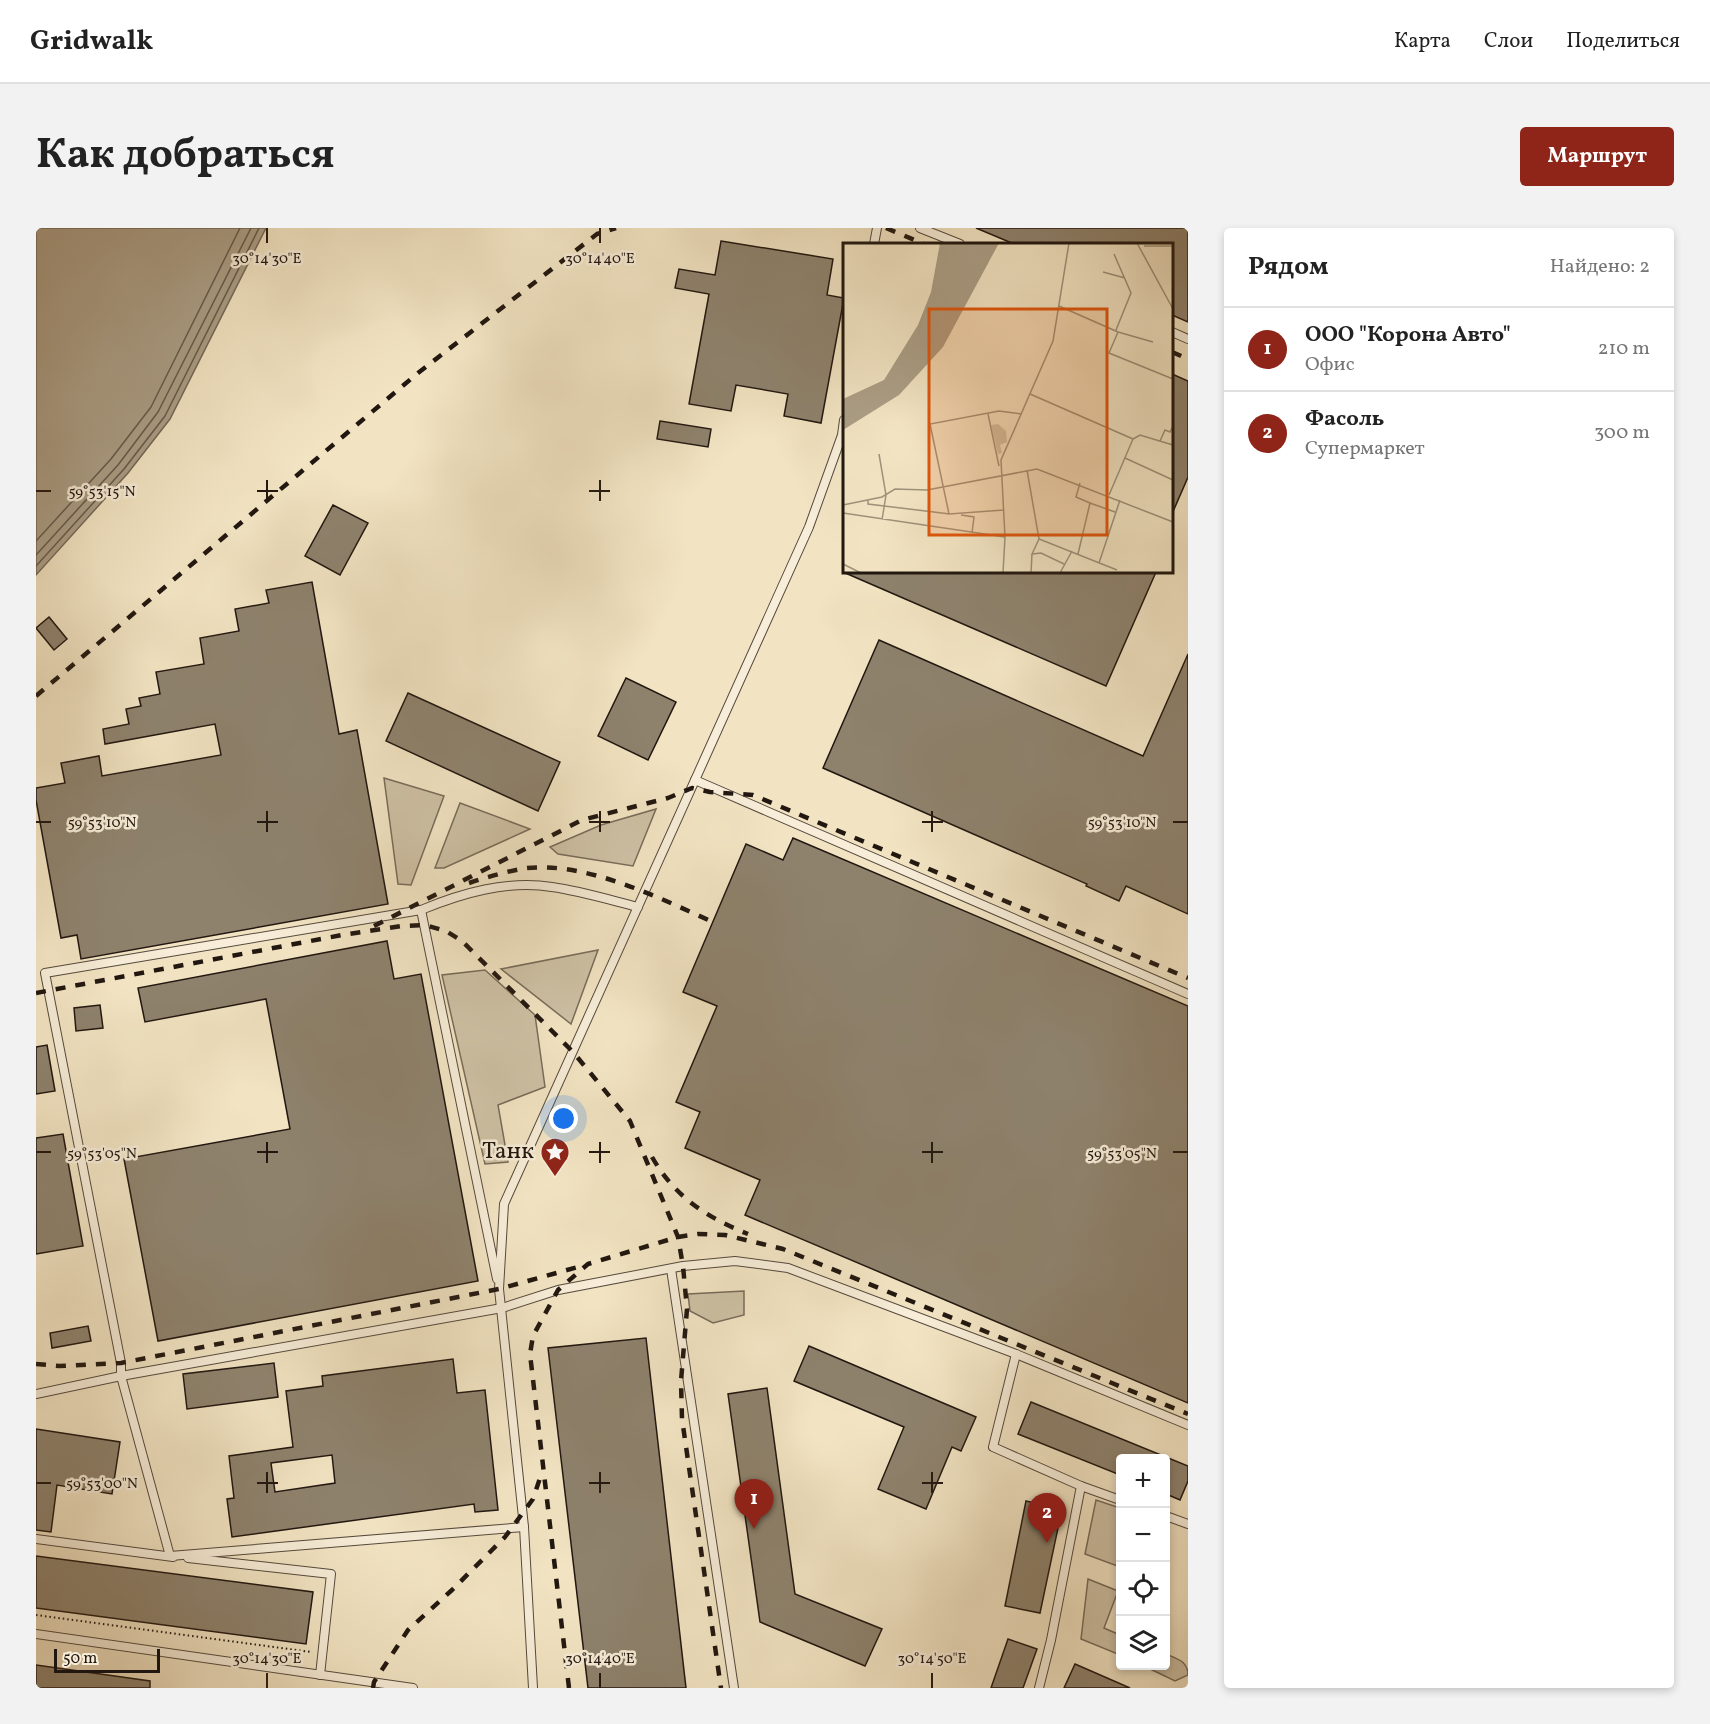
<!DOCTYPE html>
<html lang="ru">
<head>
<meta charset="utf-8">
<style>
  :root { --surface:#fff; --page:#f2f2f2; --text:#222; --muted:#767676; --line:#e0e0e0; --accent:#8f2418 }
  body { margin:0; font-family:Vollkorn,serif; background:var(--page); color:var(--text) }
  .controls { position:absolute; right:18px; bottom:18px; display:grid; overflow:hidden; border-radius:6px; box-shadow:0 3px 9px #0003 }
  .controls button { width:54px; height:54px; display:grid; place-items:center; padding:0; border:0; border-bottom:2px solid var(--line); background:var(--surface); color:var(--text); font:30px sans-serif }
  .scale { position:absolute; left:18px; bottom:15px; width:106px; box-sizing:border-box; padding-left:6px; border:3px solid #211710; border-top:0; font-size:16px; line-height:21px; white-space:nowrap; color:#211710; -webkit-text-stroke:4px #f7edd8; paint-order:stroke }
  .you { position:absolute; left:528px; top:891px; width:21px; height:21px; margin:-15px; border:4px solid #fff; border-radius:50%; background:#1a73e8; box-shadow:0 0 0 9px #1a73e833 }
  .badge { display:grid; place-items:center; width:39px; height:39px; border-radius:50%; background:var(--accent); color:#fff; font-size:20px; font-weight:700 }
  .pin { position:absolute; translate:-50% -50px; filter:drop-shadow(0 2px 3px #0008) }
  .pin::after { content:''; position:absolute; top:32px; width:21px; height:18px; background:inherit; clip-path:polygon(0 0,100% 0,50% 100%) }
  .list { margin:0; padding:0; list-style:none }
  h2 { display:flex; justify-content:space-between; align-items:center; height:78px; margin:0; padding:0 24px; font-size:26px }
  h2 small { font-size:20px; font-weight:400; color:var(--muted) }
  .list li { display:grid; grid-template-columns:39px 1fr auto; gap:18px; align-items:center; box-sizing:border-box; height:84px; padding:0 24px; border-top:2px solid var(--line) }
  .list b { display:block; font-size:22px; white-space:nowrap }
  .list p { margin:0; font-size:20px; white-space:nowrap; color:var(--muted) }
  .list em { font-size:20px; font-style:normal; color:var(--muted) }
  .icon { flex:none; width:33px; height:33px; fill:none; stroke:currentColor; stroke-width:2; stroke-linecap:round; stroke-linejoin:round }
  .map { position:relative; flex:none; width:1152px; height:1460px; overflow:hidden; border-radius:6px }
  header { display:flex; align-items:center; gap:36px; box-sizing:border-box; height:84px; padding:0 30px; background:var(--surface); border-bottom:2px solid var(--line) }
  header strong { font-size:28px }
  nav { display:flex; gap:33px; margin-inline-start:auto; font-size:21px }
  .intro { display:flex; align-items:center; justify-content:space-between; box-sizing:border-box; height:144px; padding:0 36px }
  h1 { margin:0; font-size:42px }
  .button { padding:15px 27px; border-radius:6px; background:var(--accent); color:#fff; font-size:21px; font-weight:700 }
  main { display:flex; gap:36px; padding:0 36px }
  aside { flex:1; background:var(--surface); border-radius:6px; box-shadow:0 3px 9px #0003 }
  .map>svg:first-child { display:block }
  .green { fill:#cec1a5; stroke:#786c5a; stroke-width:1.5 }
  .water { fill:#ab9e86; stroke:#746857; stroke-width:1.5 }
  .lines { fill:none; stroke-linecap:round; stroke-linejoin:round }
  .shore { stroke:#665a4b; stroke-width:1.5 }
  .building { fill:#8e826d; stroke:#211710; stroke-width:1.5; fill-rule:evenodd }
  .service-casing { stroke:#554a3d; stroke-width:10 }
  .path { stroke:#211710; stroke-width:2; stroke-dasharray:1.5 3; stroke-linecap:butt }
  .service { stroke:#f7edd8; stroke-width:8 }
  .rail { stroke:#211710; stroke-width:4.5; stroke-dasharray:10 10; stroke-linecap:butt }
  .ticks { fill:none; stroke:#211710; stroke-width:2 }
  .labels { text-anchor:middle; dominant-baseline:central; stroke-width:5; stroke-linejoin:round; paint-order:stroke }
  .poi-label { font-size:24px; fill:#211710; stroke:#f7edd8; text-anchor:end }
  .inset-road { fill:none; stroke:#9e927b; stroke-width:1.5 }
  .view { fill:#de560c; fill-opacity:0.15; stroke:#de560c; stroke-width:3 }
  .inset-edge { fill:none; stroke:#211710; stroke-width:3 }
  .ticks-label { font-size:15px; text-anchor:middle; fill:#211710; stroke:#f7edd8; stroke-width:5; stroke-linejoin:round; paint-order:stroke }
</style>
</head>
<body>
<header>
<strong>Gridwalk</strong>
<nav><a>Карта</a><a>Слои</a><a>Поделиться</a></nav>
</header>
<div class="intro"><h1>Как добраться</h1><a class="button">Маршрут</a></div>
<main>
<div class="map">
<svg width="1152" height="1460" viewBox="0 0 1152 1460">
  <rect width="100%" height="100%" fill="#f2e4c3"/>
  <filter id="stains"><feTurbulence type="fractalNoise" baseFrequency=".00333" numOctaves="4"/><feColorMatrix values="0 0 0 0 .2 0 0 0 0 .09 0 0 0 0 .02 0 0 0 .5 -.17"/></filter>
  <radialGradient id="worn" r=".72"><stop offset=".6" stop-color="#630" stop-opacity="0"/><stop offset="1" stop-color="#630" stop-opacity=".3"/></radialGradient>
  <g class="green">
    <polygon points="348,550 408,568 375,657 362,656"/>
    <polygon points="424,575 494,601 408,640 399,640"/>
    <polygon points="620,581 597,638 522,626 514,619 565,597"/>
    <polygon points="562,722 535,796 465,741"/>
    <polygon points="449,742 499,787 509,859 462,877 472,934 449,936 406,747"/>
    <polygon points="708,1063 708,1087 677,1095 654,1083 652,1066"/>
    <polygon points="1060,1272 1084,1280 1084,1339 1049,1326"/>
    <polygon points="1052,1351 1082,1363 1068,1400 1084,1407 1084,1427 1045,1411"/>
    <path d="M1130,1426C1141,1431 1152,1433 1152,1447L1139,1453L1108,1438H1130Z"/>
  </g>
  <polygon class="water" points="0,0 230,0 134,191 92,245 0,347"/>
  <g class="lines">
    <g class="shore">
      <polyline points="0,313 75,231 115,179 204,0"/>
      <polyline points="0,327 82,237 122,184 215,0"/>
      <polyline points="0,338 88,241 129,188 223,0"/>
    </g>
  </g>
  <g class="building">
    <polygon points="940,0 1152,0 1152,94 1136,87 1136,16 978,16"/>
    <polygon points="685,13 797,31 791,67 808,70 785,195 748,188 752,166 700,157 695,183 653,176 673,66 639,60 643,41 679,47"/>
    <polygon points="1136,146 1152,153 1152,249 1136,286"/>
    <polygon points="624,193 675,201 672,219 621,211"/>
    <polygon points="297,277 332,295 304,347 269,328"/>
    <polygon points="807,344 1120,344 1070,458"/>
    <polygon points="276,354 303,506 321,502 352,676 45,731 41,707 25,710 0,572 0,560 29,555 25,535 63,528 66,548 185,527 179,496 69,516 67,501 93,496 90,481 105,478 103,470 124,466 120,444 168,436 164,410 203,403 199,381 233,375 230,362"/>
    <polygon points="13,389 31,411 18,422 0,400"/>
    <polygon points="843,412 1107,528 1152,426 1152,686 1090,658 1083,673 1050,658 1051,656 787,540"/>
    <polygon points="590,450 640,474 612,532 562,508"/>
    <polygon points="372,465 524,534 502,583 350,513"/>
    <polygon points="757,610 1152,778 1152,1175 709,987 724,952 649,920 664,884 640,874 681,778 647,764 710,616 747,632"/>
    <polygon points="351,713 358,751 385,746 442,1053 122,1113 88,931 254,901 230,771 109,794 102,760"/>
    <polygon points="64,777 67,800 40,803 38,780"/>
    <polygon points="11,817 19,863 0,866 0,819"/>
    <polygon points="27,906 47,1018 0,1026 0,910"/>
    <polygon points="52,1098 55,1113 16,1120 14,1105"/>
    <polygon points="610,1110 650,1460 552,1460 512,1120"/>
    <polygon points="773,1118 940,1189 925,1223 916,1219 890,1281 842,1261 868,1199 758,1153"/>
    <path d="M417,1131L421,1165L449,1162L462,1282L439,1284L438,1276L196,1309L191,1271L198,1270L193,1228L257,1219L250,1163L287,1158L286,1148ZM296,1227L299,1255L239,1264L235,1235Z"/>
    <polygon points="238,1135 242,1169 151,1181 147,1146"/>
    <polygon points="731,1160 759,1366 846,1401 829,1438 724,1394 692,1166"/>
    <polygon points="995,1174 1152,1238 1152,1253 1144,1272 1130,1266 1130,1230 1084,1230 1084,1247 982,1206"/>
    <polygon points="0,1201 84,1214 76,1266 21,1257 15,1304 0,1302"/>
    <polygon points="990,1273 1026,1281 1004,1385 969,1378"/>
    <polygon points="0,1328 277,1364 270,1416 0,1380"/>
    <polygon points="972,1411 1001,1421 987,1460 955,1460"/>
    <polygon points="1039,1436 1094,1460 1028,1460"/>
    <polygon points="0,1437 114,1453 114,1460 0,1460"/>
  </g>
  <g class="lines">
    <g class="service-casing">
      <g id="service">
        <polyline points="884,0 924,16"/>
        <polyline points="838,16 841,0"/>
        <polyline points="1136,104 1152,111"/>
        <polyline points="659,552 1152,766"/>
        <polyline points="385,682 461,1051"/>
        <polyline points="635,1041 698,1460"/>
        <polyline points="980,1126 957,1219 1045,1258 1015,1412 1003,1460"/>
        <polyline points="0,1166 85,1148 466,1080 522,1062 647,1038 699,1033 752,1040 980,1126 1152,1197"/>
        <polyline points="1045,1258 1084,1272"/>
        <polyline points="1130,1288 1152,1296"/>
        <path d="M488,1299L134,1328L85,1148V1135L9,745L385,682C426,665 471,652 516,659C545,663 574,672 602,679"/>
        <polyline points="0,1311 137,1329"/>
        <polyline points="152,1330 295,1346 284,1447"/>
        <polyline points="0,1406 377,1460"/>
        <polyline points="497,1460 488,1299 463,1061 468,976 773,299 806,207 808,192"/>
      </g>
    </g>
    <polyline class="path" points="0,1387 275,1424"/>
    <use href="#service" class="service"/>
    <g class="rail">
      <polyline points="850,0 888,16"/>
      <polyline points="1136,124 1152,131"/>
      <polyline points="0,468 382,145 561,6 580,0"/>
      <path d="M433,655C451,649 472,643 491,640C552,634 623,670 677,694"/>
      <polyline points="338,698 546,592 632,570 656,560 674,564 717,567 1152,750"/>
      <polyline points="0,765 306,707 365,698 389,697 410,703 426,713 537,824 594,893 642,1009 647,1038 651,1081 645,1153 646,1191 685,1460"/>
      <path d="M616,929C639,969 670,989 712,1006"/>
      <polyline points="0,1136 23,1138 85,1135 463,1061 549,1037"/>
      <polyline points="337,1460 338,1454 372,1402 416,1362 469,1309 497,1271 505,1247"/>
      <polyline points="533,1460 494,1126 497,1108 522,1062 552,1036 642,1009 662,1006 689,1007 747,1021 1152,1186"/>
    </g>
  </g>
  <path class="ticks" d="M231,0V15M564,0V15M231,252V273M564,252V273M0,263H15M221,263H242M553,263H574M231,583V604M564,583V604M896,583V604M0,594H15M221,594H242M553,594H574M886,594H907M1137,594H1152M231,914V935M564,914V935M896,914V935M0,924H15M221,924H242M553,924H574M886,924H907M1137,924H1152M231,1244V1265M564,1244V1265M896,1244V1265M0,1255H15M221,1255H242M553,1255H574M886,1255H907M231,1445V1460M564,1445V1460M896,1445V1460"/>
  <defs>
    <g id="sight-pin" transform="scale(1.5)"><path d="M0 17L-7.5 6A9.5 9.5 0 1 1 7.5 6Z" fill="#8f2418" stroke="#f7edd8"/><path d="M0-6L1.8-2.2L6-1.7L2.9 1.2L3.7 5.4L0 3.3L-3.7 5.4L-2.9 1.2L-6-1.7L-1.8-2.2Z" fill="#fff"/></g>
  </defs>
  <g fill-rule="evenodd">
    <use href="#sight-pin" x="519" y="924"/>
  </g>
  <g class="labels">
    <g class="poi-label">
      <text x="498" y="924">Танк</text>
    </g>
  </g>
  <g transform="translate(807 15)">
    <rect width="330" height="330" fill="#f2e4c3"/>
    <path d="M155,181L163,188L164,199L157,202L159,210L155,211L148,182Z" fill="#cec1a5"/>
    <path d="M97,0H156L100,104L56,152L0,187V156L41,137L75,82L88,49Z" fill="#ab9e86"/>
    <path class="inset-road" d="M294,0L330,66M301,3H330M271,11L288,50L273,87M260,29L282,35M216,63L275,89L266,110L330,136M275,89L310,99M187,151L290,196L266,252M145,171L156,223M290,196L297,192L330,202M317,198L322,187L327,189L330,183M36,211L43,252L39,277M282,215L330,237M184,227L196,296L274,327M25,257V261L107,271M247,260L272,269M0,262L39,254L52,246L84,247L194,226L330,279M161,267L106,271L87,181L156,168L179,171M0,270L162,294M118,272L131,274L129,290M196,296L189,311L198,310L221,321M235,311L247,260L233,254L237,240M256,320L277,257M0,321L18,330M160,330L162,294L158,217L210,98L226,0M188,330L189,311M217,330L229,308"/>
    <path class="view" d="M86,66H264V292H86Z"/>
    <rect width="330" height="330" class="inset-edge"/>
  </g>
  <g class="ticks-label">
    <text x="231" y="35">30°14'30"E</text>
    <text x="564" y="35">30°14'40"E</text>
    <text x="66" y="268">59°53'15"N</text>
    <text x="66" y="599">59°53'10"N</text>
    <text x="1086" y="599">59°53'10"N</text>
    <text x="66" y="930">59°53'05"N</text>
    <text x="1086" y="930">59°53'05"N</text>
    <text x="66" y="1260">59°53'00"N</text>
    <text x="231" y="1435">30°14'30"E</text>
    <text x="564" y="1435">30°14'40"E</text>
    <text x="896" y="1435">30°14'50"E</text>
  </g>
  <rect width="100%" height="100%" filter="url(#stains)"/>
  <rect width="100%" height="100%" fill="url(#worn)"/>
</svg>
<div class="controls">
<button>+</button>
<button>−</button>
<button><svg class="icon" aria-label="locate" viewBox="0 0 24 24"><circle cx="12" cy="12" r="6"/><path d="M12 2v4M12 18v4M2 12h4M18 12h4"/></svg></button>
<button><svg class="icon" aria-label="layers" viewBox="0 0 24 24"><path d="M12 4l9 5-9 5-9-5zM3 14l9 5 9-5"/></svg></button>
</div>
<div class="scale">50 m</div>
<div class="you"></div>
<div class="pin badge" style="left:718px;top:1301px">1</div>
<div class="pin badge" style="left:1011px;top:1315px">2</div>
</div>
<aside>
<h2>Рядом<small>Найдено: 2</small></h2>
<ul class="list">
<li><span class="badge">1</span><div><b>ООО &quot;Корона Авто&quot;</b><p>Офис</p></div><em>210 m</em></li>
<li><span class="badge">2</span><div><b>Фасоль</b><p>Супермаркет</p></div><em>300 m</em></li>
</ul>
</aside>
</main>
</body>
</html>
